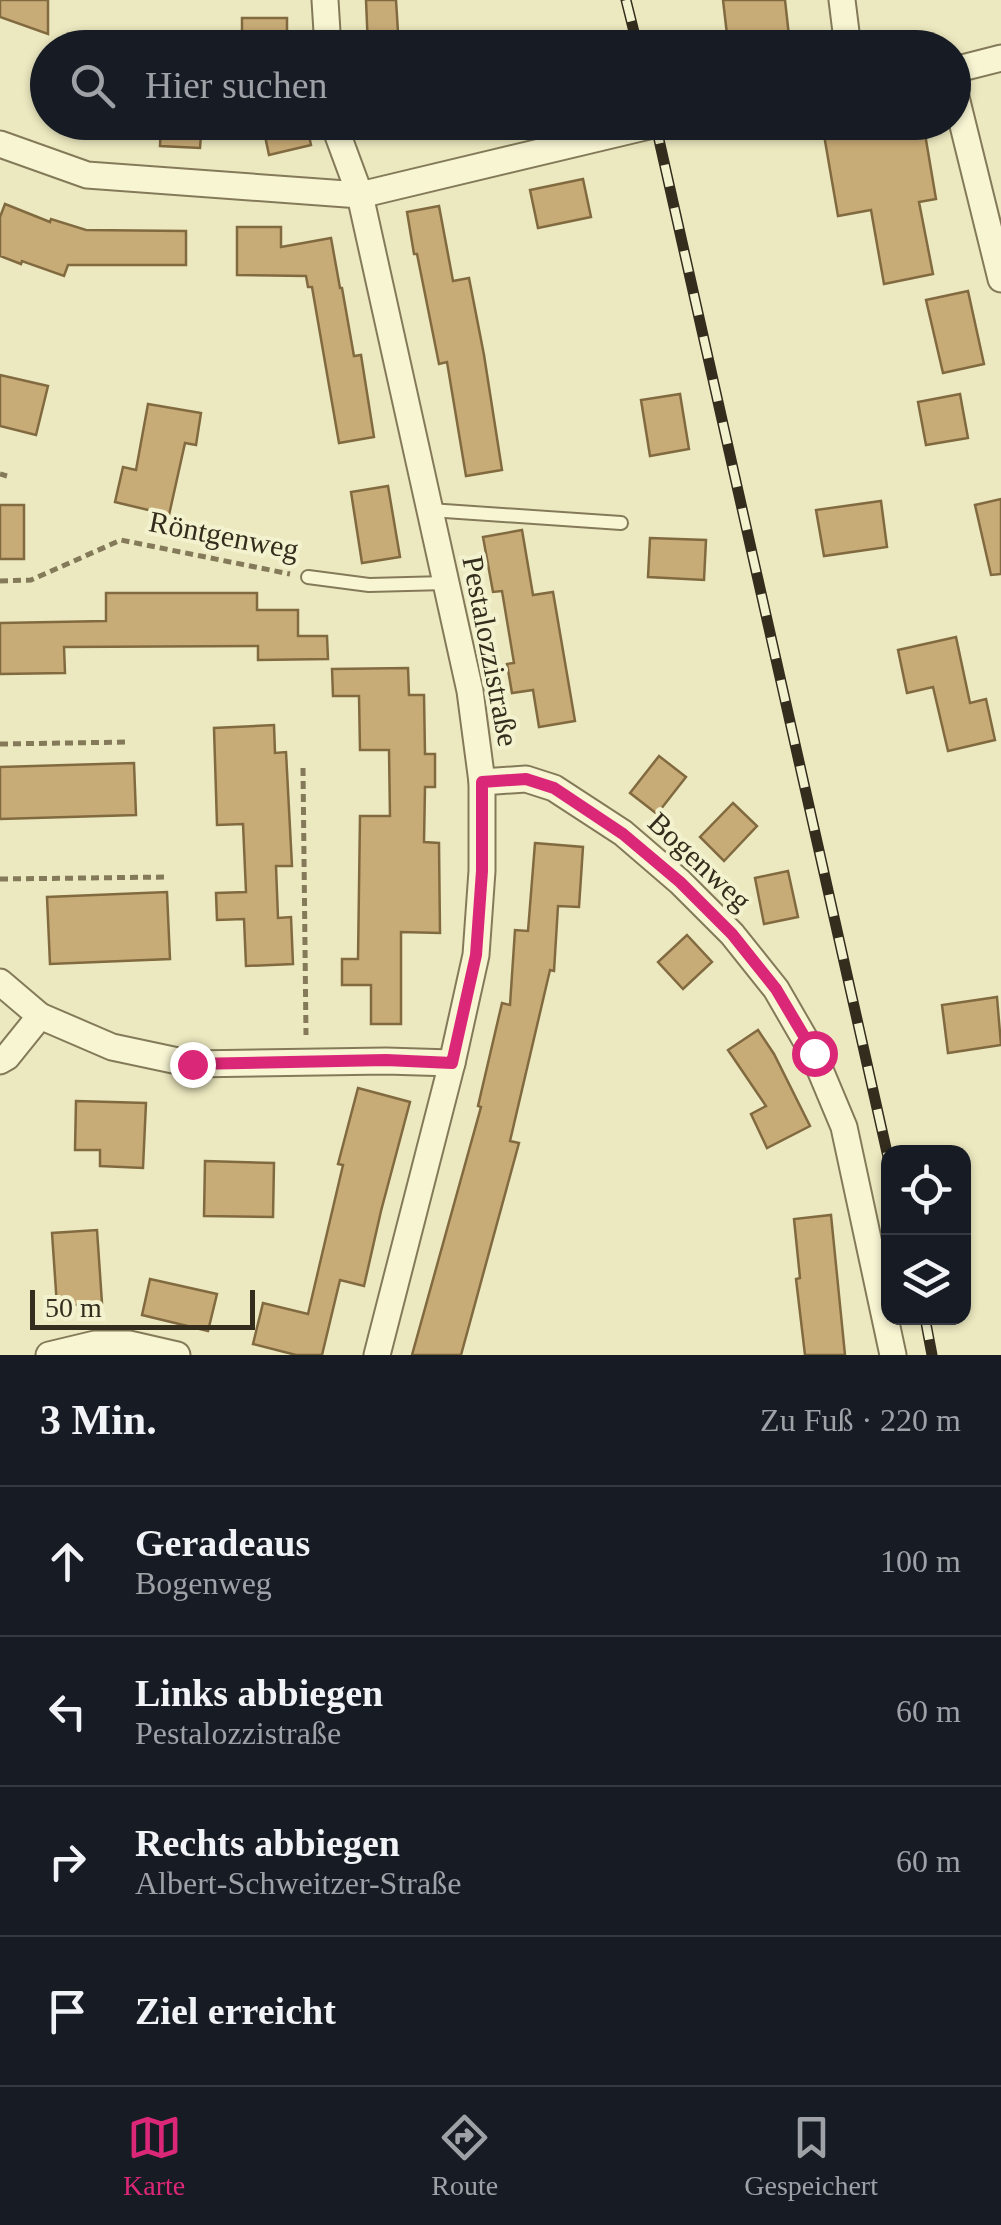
<!DOCTYPE html>
<html lang="de">
<head>
<meta charset="utf-8">
<style>
  :root { --surface:#171b24; --page:#242831; --text:#f1f3f6; --muted:#9ea1a6; --line:#363941; --accent:#db2777 }
  body { margin:0; font-family:"Times New Roman",serif; background:var(--page); color:var(--text) }
  .controls { position:absolute; right:30px; bottom:30px; display:grid; overflow:hidden; border-radius:20px; box-shadow:0 2px 8px #0004 }
  .controls button { width:90px; height:90px; display:grid; place-items:center; padding:0; border:0; border-bottom:2px solid var(--line); background:var(--surface); color:var(--text); font:50px sans-serif }
  .scale { position:absolute; left:30px; bottom:25px; width:225px; box-sizing:border-box; padding-left:10px; border:5px solid #342d1d; border-top:0; font-size:28px; line-height:35px; white-space:nowrap; color:#342d1d; -webkit-text-stroke:8px #f3f2cf; paint-order:stroke }
  .stop { position:absolute; width:30px; height:30px; margin:-22px; border:8px solid #db2777; border-radius:50%; background:#fff }
  .stop.end { background:#db2777; border-color:#fff; box-shadow:0 2px 10px #0008 }
  .list { margin:0; padding:0; list-style:none }
  h2 { display:flex; justify-content:space-between; align-items:center; height:130px; margin:0; padding:0 40px; font-size:42px }
  h2 small { font-size:32px; font-weight:400; color:var(--muted) }
  .list li { display:grid; grid-template-columns:65px 1fr auto; gap:30px; align-items:center; box-sizing:border-box; height:150px; padding:0 40px; border-top:2px solid var(--line) }
  .list b { display:block; font-size:38px; white-space:nowrap }
  .list p { margin:0; font-size:32px; white-space:nowrap; color:var(--muted) }
  .list em { font-size:32px; font-style:normal; color:var(--muted) }
  .icon { flex:none; width:55px; height:55px; fill:none; stroke:currentColor; stroke-width:2; stroke-linecap:round; stroke-linejoin:round }
  .map { position:relative; flex:none; width:1001px; height:1355px; overflow:hidden }
  .search { position:absolute; background:var(--surface); box-shadow:0 2px 8px #0004; left:30px; right:30px; top:30px; height:110px; display:flex; align-items:center; gap:25px; box-sizing:border-box; padding:0 35px; border-radius:55px; color:var(--muted); font-size:38px }
  .sheet { height:730px; background:var(--surface) }
  nav { display:flex; justify-content:space-around; align-items:center; box-sizing:border-box; height:140px; border-top:2px solid var(--line); background:var(--surface); font-size:28px; color:var(--muted) }
  nav a { display:grid; justify-items:center; gap:5px }
  nav .on { color:var(--accent) }
  .map>svg:first-child { display:block }
  .building { fill:#c8ac77; stroke:#826a40; stroke-width:2.5 }
  .lines { fill:none; stroke-linecap:round; stroke-linejoin:round }
  .service-casing { stroke:#847a59; stroke-width:16 }
  .minor-casing { stroke:#847a59; stroke-width:29 }
  .path { stroke:#847a59; stroke-width:5; stroke-dasharray:8 5; stroke-linecap:butt }
  .service { stroke:#f7f5d2; stroke-width:12 }
  .minor { stroke:#f7f5d2; stroke-width:25 }
  .rail-casing { stroke:#342d1d; stroke-width:11 }
  .rail { stroke:#f3f2cf; stroke-width:8; stroke-dasharray:22; stroke-linecap:butt }
  .route { stroke:#db2777; stroke-width:12 }
  .labels { text-anchor:middle; dominant-baseline:central; stroke-width:8; stroke-linejoin:round; paint-order:stroke }
  .street-label { font-size:30px; fill:#342d1d; stroke:#f3f2cf }
</style>
</head>
<body>
<div class="map">
<svg width="1001" height="1355" viewBox="0 0 1001 1355">
  <rect width="100%" height="100%" fill="#ece9c0"/>
  <g class="building">
    <polygon points="0,0 48,0 48,34 0,17"/>
    <polygon points="366,0 396,0 399,48 368,48"/>
    <polygon points="723,0 785,0 789,36 728,43"/>
    <rect x="242" y="18" width="45" height="30"/>
    <polygon points="161,122 202,122 200,148 160,146"/>
    <polygon points="262,122 306,122 311,145 269,155"/>
    <polygon points="893,122 923,122 936,199 919,202 933,274 884,284 871,210 838,216 824,135"/>
    <polygon points="583,179 591,217 538,228 530,190"/>
    <polygon points="5,204 50,222 51,219 86,230 186,231 186,265 68,265 64,276 22,261 21,264 0,256 0,217"/>
    <polygon points="439,206 453,281 469,278 484,355 502,470 466,476 447,362 439,364 417,254 414,254 407,212"/>
    <polygon points="237,227 281,227 281,247 331,238 340,288 342,288 354,356 361,355 374,437 339,443 312,287 308,287 306,276 237,275"/>
    <polygon points="968,291 984,364 943,373 926,300"/>
    <polygon points="0,375 48,386 36,435 0,426"/>
    <polygon points="680,394 689,449 650,456 641,400"/>
    <polygon points="960,394 968,438 926,445 918,402"/>
    <polygon points="148,404 201,413 196,445 185,443 169,515 115,502 123,467 136,470"/>
    <polygon points="388,486 400,557 362,563 351,492"/>
    <polygon points="1001,499 1001,574 991,575 975,505"/>
    <polygon points="881,501 887,547 824,556 816,510"/>
    <rect x="0" y="505" width="24" height="54"/>
    <polygon points="522,530 533,595 553,592 575,721 539,727 533,690 512,693 507,664 514,663 502,591 493,592 483,537"/>
    <polygon points="650,538 706,540 704,580 648,577"/>
    <polygon points="106,593 257,593 257,610 298,610 298,636 327,636 328,659 258,660 258,646 64,647 65,673 0,674 0,623 106,621"/>
    <polygon points="956,637 970,703 986,699 995,740 948,751 933,687 907,693 898,650"/>
    <polygon points="408,668 409,695 424,695 425,754 435,754 435,787 425,787 424,842 439,843 440,933 401,932 401,1024 371,1024 371,985 342,985 342,959 358,959 360,816 390,816 389,750 360,750 359,696 333,696 332,669"/>
    <polygon points="274,725 275,753 286,752 292,866 276,866 278,918 291,917 293,964 246,966 244,919 217,920 216,893 246,892 243,824 217,825 214,728"/>
    <polygon points="659,756 686,777 657,814 630,793"/>
    <polygon points="134,763 136,815 0,819 0,767"/>
    <polygon points="733,803 757,826 724,861 700,837"/>
    <polygon points="535,843 583,847 579,907 558,906 554,971 550,970 510,1141 519,1143 461,1355 412,1355 481,1107 478,1106 502,1003 510,1005 515,930 528,931"/>
    <polygon points="788,871 798,917 764,924 755,878"/>
    <polygon points="167,892 170,959 50,964 47,897"/>
    <polygon points="687,935 712,962 683,989 658,962"/>
    <polygon points="997,997 1001,1045 948,1053 942,1005"/>
    <polygon points="758,1030 774,1054 810,1126 767,1148 751,1114 766,1106 728,1050"/>
    <polygon points="358,1088 410,1102 381,1211 364,1286 340,1280 322,1355 296,1355 253,1344 263,1303 308,1314 343,1165 338,1164"/>
    <polygon points="76,1101 146,1103 143,1168 100,1166 100,1150 75,1150"/>
    <polygon points="205,1161 274,1163 273,1217 204,1216"/>
    <polygon points="831,1215 845,1355 805,1355 796,1279 800,1278 794,1219"/>
    <polygon points="97,1230 102,1303 57,1306 52,1233"/>
    <polygon points="150,1279 217,1294 208,1331 142,1315"/>
  </g>
  <g class="lines">
    <g class="service-casing">
      <g id="service">
        <polyline points="430,510 621,523"/>
        <polyline points="308,577 369,585 446,583"/>
      </g>
    </g>
    <g class="minor-casing">
      <g id="minor">
        <polyline points="325,0 328,48"/>
        <polyline points="842,0 848,48"/>
        <polyline points="954,70 1001,58"/>
        <polyline points="954,89 1001,279"/>
        <polyline points="333,122 360,195 470,691 482,782 482,871 476,955 452,1063 377,1355"/>
        <polyline points="0,144 87,175 360,195 666,122"/>
        <polyline points="482,782 526,779 554,788 623,833 680,882 732,934 776,989 813,1053 844,1127 893,1355"/>
        <polyline points="0,982 40,1016 112,1047 192,1064 386,1061 452,1063"/>
        <polyline points="0,1061 7,1057 40,1016"/>
        <polyline points="49,1355 95,1344 129,1344 177,1355"/>
      </g>
    </g>
    <g class="path">
      <polyline points="0,474 7,476"/>
      <polyline points="0,581 31,580 121,540 290,574"/>
      <polyline points="0,744 130,742"/>
      <polyline points="303,768 306,1035"/>
      <polyline points="0,879 167,877"/>
    </g>
    <use href="#service" class="service"/>
    <use href="#minor" class="minor"/>
    <g class="rail-casing">
      <g id="rail">
        <polyline points="626,0 638,48"/>
        <polyline points="655,122 888,1157"/>
        <polyline points="925,1318 932,1355"/>
      </g>
    </g>
    <use href="#rail" class="rail"/>
  </g>
  <g class="lines">
    <polyline class="route" points="192,1064 386,1060 452,1063 476,955 482,871 482,782 526,779 554,788 623,834 680,882 732,934 776,989 814,1053"/>
  </g>
  <g class="labels">
    <g class="street-label">
      <text transform="translate(224 535) rotate(11)">Röntgenweg</text>
      <text transform="translate(491 651) rotate(79)">Pestalozzistraße</text>
      <text transform="translate(700 861) rotate(43)">Bogenweg</text>
    </g>
  </g>
</svg>
<div class="controls">
<button><svg class="icon" aria-label="locate" viewBox="0 0 24 24"><circle cx="12" cy="12" r="6"/><path d="M12 2v4M12 18v4M2 12h4M18 12h4"/></svg></button>
<button><svg class="icon" aria-label="layers" viewBox="0 0 24 24"><path d="M12 4l9 5-9 5-9-5zM3 14l9 5 9-5"/></svg></button>
</div>
<div class="scale">50 m</div>
<div class="stop" style="left:814px;top:1053px"></div>
<div class="stop end" style="left:192px;top:1064px"></div>
<div class="search"><svg class="icon" aria-label="search" viewBox="0 0 24 24"><circle cx="10" cy="10" r="6"/><path d="M15 15l6 6"/></svg>Hier suchen</div>
</div>
<section class="sheet">
<h2>3 Min.<small>Zu Fuß · 220 m</small></h2>
<ul class="list">
<li><svg class="icon" aria-label="ahead" viewBox="0 0 24 24"><path d="M12 20V5M6 11l6-6 6 6"/></svg><div><b>Geradeaus</b><p>Bogenweg</p></div><em>100 m</em></li>
<li><svg class="icon" aria-label="left" viewBox="0 0 24 24"><path d="M17 20v-9H6M10 6l-5 5 5 5"/></svg><div><b>Links abbiegen</b><p>Pestalozzistraße</p></div><em>60 m</em></li>
<li><svg class="icon" aria-label="right" viewBox="0 0 24 24"><path d="M7 20v-9h11M14 6l5 5-5 5"/></svg><div><b>Rechts abbiegen</b><p>Albert-Schweitzer-Straße</p></div><em>60 m</em></li>
<li><svg class="icon" aria-label="arrive" viewBox="0 0 24 24"><path d="M6 21V4h12l-3 4 3 4H6"/></svg><div><b>Ziel erreicht</b></div></li>
</ul>
</section>
<nav>
<a class="on"><svg class="icon" aria-label="map" viewBox="0 0 24 24"><path d="M3 6l6-2 6 2 6-2v14l-6 2-6-2-6 2zM9 4v14M15 6v14"/></svg>Karte</a>
<a><svg class="icon" aria-label="directions" viewBox="0 0 24 24"><path d="M12 3l9 9-9 9-9-9zM9 14v-3h6M13 9l2 2-2 2"/></svg>Route</a>
<a><svg class="icon" aria-label="saved" viewBox="0 0 24 24"><path d="M7 4h10v16l-5-4-5 4z"/></svg>Gespeichert</a>
</nav>
</body>
</html>
